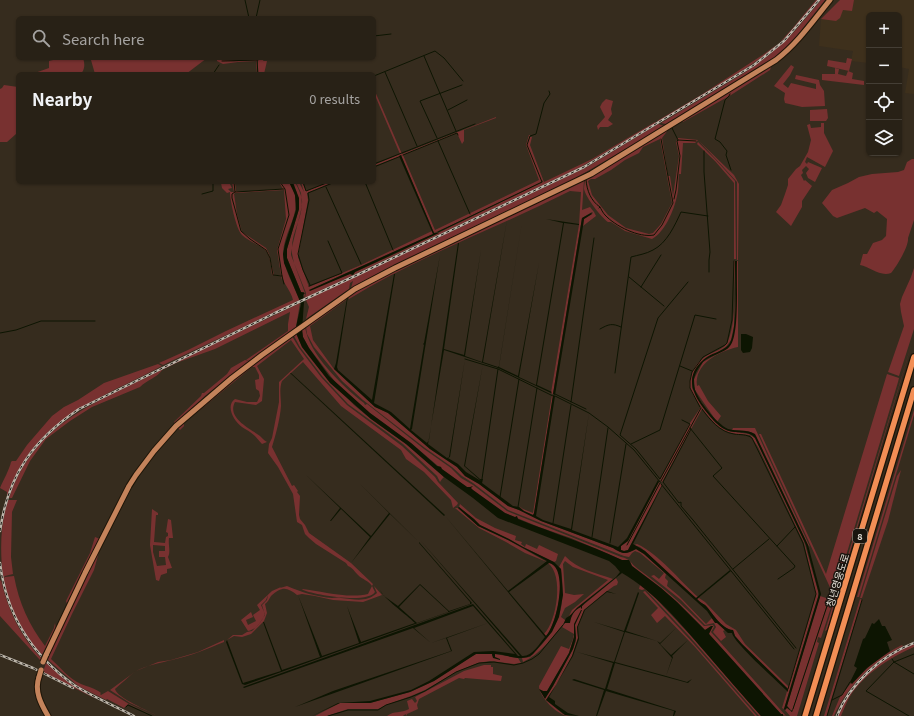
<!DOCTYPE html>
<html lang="en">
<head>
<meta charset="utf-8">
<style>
  :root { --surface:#282116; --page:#30291f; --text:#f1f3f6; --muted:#a5a3a1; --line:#443e35 }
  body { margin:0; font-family:Georgia,"Noto Sans KR",serif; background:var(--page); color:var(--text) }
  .controls { position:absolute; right:12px; top:12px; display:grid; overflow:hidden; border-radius:6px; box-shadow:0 1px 3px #0004 }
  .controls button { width:36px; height:36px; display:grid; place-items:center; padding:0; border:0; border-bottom:1px solid var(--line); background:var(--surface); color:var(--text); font:20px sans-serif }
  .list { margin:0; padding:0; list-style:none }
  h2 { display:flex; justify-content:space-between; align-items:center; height:52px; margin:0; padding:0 16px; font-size:17px }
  h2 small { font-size:13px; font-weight:400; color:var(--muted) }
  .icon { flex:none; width:22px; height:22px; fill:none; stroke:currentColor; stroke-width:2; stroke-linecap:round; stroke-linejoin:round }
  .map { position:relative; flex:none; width:914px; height:716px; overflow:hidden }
  .search { position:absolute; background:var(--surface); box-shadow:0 1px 3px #0004; left:16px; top:16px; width:360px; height:44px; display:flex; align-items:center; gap:10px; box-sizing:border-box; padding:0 14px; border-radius:6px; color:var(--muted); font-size:15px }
  .panel { position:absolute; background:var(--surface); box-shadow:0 1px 3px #0004; left:16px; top:72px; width:360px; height:112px; border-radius:6px }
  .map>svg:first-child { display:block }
  .built { fill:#3e301c }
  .green { fill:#783130; fill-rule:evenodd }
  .water { fill:#0d1502; fill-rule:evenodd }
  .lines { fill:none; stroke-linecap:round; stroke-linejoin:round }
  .stream { stroke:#0d1502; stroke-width:1 }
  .major-casing { stroke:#1d1407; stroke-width:7 }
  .highway-casing { stroke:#1d1407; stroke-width:8 }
  .major { stroke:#c4835b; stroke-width:5 }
  .highway { stroke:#f28e55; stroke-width:5.5 }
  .rail-casing { stroke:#bcb5aa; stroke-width:2.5 }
  .rail { stroke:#1a150f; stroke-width:1; stroke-dasharray:3; stroke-linecap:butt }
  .major-bridge-casing { stroke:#1d1407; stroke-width:7; stroke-linecap:butt }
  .major-bridge { stroke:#c4835b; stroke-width:5 }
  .labels { text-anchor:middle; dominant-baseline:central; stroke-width:3; stroke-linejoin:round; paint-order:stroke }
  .shield { fill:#1a150f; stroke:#a8a29a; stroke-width:1 }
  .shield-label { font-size:9px; font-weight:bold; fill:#e5dfd6 }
  .street-label { font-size:10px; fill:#e5dfd6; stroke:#1a150f }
</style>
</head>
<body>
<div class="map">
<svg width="914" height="716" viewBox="0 0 914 716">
  <rect width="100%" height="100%" fill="#362c1e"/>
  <polygon class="built" points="842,0 914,0 914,94 905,93 909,69 899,67 899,15 869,15 869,63 851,61 853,51 819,46 821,19"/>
  <g class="green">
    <polygon points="816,0 818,0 788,35 765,55 745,69 658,122 657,121 701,95 764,54 779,43 792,29"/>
    <polygon points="821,0 825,0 791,43 773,59 666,124 661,123 744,73 769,55 794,32"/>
    <polygon points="840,0 854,0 852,11 843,10 840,18 836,21 821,19"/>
    <polygon points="785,55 787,55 771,67 770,70 731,95 683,122 682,121 769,67"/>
    <path d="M61,58H83C85,64 85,69 81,74H32L49,68V61Z"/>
    <polygon points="88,58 207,58 186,74 95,74 91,60"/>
    <polygon points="217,58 269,58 268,60 264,59 263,61 267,61 264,74 258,74 258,59 221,62 257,60 257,74 256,61 238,62 223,64 217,61"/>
    <polygon points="847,58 852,59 849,71 827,66 828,60 846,63"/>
    <polygon points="791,65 794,67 790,75 783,84 788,88 791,83 816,89 816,84 795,79 796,75 819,80 820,85 824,91 825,106 802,107 785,103 784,99 785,93 774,86"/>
    <polygon points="835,68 839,69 838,74 846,76 848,71 853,73 852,79 864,81 864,85 822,80 822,74 835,74"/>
    <polygon points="4,85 18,87 18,135 16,134 7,142 0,142 0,89 2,88"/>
    <path d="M374,89L402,154L496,117V118L464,130V141L462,144L457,133L403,155L435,230L539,180L526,145L529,135H530L528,142L530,137H532L530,145L544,182L592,159L655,122L656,123L579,168L305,298L306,293L294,263L291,249V255L294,263L305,293L304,299V292H301L287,258V249L299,209L297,193L293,182H295C298,188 301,194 302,200C303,217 292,232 292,247L302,206L301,193L296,182H299L304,192L301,182H302L306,191L330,182H334L307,193L308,200L298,257L309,287L361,265L432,231L433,234L309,290L350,274L353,275L355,272L399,252L543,182L542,180V182L471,216L434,233L401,156L374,166V165L400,154L374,93Z"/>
    <polygon points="606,99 613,101 611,109 612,114 608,120 613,124 608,127 600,127 598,130 597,126 605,117 600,107 602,103"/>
    <polygon points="827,109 828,118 826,121 810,121 810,110"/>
    <path d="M678,123L668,130L662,138L668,176H670L673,196L678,163L679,156L676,142L678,138L698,140L695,143H683L681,174H679C678,181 679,189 677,196C674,210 665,232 652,239L625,231L611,222H608C601,217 586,198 584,189C584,186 585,182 585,179ZM660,139L672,203L661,224L653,233L649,234L626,228L608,215L592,195L588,181L591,179H595L611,170L625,160L639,153L643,147Z"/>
    <polygon points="821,123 824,123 824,133 833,151 825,167 807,157 805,162 807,164 808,162 822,168 815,182 808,178 806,173 809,169 806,166 802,170 803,173 801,175 804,181 805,180 812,186 802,201 802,207 791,226 776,212 781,205 785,194 788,185 788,179 796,169 800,166 808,152 811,140 807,125 810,124 811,128 821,127"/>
    <polygon points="658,124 665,126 574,179 382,271 351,288 353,281 350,283 349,289 306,319 309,307 306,300 587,167"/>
    <polygon points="699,141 734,175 739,184 738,260 737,260 737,182"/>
    <polygon points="698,142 715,159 735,181 736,259 734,259 734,183 715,161 697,144"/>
    <path d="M912,159H914V220L908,238C909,246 897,266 891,273C880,277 870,267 860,265L863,254H867L873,243L882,240L886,236L887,219L877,211L874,213L865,208L837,218L833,216L822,203L832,190L848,183L859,177L872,174L898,172L904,170L907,162Z"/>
    <path d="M584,180L582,210L590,207L594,212L596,216L583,226L584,219L593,213L592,212L582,218L553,394L551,393L579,225L581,192L570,191C497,228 419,256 349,299L348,297L347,298L346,300L310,326L313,340L334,369L375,407L388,413L430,449L457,467L465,476L479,484L508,506L519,510L541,521L613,548C623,554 625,555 636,549L644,554L666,574L665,578L668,581L667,586L679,596L706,624L712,618L725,630L723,631L726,637L721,641L713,632L716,627L714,623L705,625L681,600L651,576L654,575L659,579L664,573L640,553L635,551L632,553L629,557L624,556L508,510L473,483L462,476L452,467L425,448L363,400L342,381L314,347L307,334L306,327L307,325L349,295L395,270Z"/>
    <path d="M219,182H229L232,188L228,189L231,192H234L232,182L235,183L236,191L242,192L283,189L279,182H289C307,210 284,227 283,254C283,266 295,289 300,300L163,365L159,363L188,350L226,331L293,300C291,291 285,286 282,277V280L281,276L272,275C271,268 271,256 265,250C260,245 248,241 242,235C236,229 230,200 230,192L227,193L222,188L221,183ZM284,190L286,219L277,250L281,275H274L269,254L266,248L242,232L237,214L234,194L235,193Z"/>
    <path d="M734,261H735L734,326L731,340L726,347L701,362L694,373L692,378V388L707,411L716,423L729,431L749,434L755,438L804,541L818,591V597L784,709L782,708L816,595L804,543L758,447L750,435C743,434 737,435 731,433C718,430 710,418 702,409L662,482L660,480L690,423L701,407C697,401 692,394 690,388C688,376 696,362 706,356C713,352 725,349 728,341C737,320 734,283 734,261Z"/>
    <path d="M737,261H738V347C719,351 694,364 697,386L699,385L708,401L721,416L717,422L695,390L694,379L703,362L728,348L732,341L735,326Z"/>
    <polygon points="914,268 914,329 899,376 888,372 904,326 901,312 900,304 902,297 911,277"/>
    <polygon points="300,303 296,327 249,361 246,360 288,331 288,324 290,312 215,349 176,363 164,369 164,368 176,362"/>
    <path d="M305,327C309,354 342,386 364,403L365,405L367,404L424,449L451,468L461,478L473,485L507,511L621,557C631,559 630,563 638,569C662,586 683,605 704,626L713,625L714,627L711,632L786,716L783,715V714H781L709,634L708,633L713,626L705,630L677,602L661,588L632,566L630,561L622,560L571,538L539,527L505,513L470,488L467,487L441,469V467L438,466L411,443L370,413L336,383L309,348L303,337L302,329Z"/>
    <polygon points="296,333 302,347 308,355 321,371 354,405 371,419 406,444 444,477 442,479 440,482 437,476 403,444 348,404 322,376 300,347 294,336"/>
    <path d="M292,336L299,348L321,377L347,405L402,446L435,477L438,482L458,503L457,505L453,508L451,500L424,472L406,459L401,450L341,406L303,362L282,381C279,389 281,397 281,406C280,419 276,434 272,447L292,486L294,485L298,491L297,492L300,496L299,515L300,519L305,525L309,533L351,563L373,584L372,586L375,592C368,604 315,595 303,590L302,589C322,591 348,599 368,594L372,586C368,580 363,580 358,575C354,571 353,568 348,566L346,563L316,544L309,538L305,534L302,525L297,522L293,494L278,467L268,453L269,444L272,438L279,402V382L304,359L291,340L257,366L264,379L262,401L256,405L235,402C227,417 247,427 257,434C261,436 263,440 267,442L262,444C258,440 255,435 250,432C248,430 244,429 242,427C234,421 225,406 235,399L247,402H257L260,396L259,391L256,389L255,380L259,379V375L255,367H252L184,423V426L180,430L178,428L232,380Z"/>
    <polygon points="914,336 827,630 825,631"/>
    <polygon points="245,360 249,361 206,395 175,424 174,422 201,396 202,393 204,393 227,374 231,368"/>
    <path d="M158,364L162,366C94,402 35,418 7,497V492L0,488C3,481 10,468 11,462L12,461H16L27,445L52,416L64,407L78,400L104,383Z"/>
    <path d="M163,369C157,378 147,380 140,387L92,407L70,421L46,439L30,461L12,498H9C36,420 97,403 163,369Z"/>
    <polygon points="887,374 899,378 898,382 834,596 759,434 761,434 826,574"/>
    <polygon points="552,395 553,396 534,514 533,515 524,511 519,506 523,509 533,513"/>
    <polygon points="914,410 914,415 859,597 857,597"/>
    <path d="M733,428H755L810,547L808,545L756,436C750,429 740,431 732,430Z"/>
    <polygon points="901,470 888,521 862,598 860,598 897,476"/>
    <polygon points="659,482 662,485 628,550 624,551 621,550 621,546 628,541"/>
    <path d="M8,500H17L12,512L11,557L13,574L5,576L3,578C0,552 0,524 8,500Z"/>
    <polygon points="460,504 476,518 495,528 516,536 515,540 522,542 521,544 525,547 526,544 537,549 539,545 558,554 556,561 554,562 523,547 509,539 480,525 474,519 459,507"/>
    <polygon points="455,508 458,508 478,526 508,540 547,562 525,553 506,542 479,528"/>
    <path d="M152,509L158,513V515H156L154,542L165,543L166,537L168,536V533L166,532L168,519L171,520L173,538H169C168,545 171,552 168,557L172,568L167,569V573L161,575L159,581L156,580L150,545ZM153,545L165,546V551H159V557H165L166,565L157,566L153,552Z"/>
    <polygon points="95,537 100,539 67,604 66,601 90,553"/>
    <path d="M637,544C659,554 680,581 698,597L696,598L690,594L645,551L640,547L634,545Z"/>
    <path d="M100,548L94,570L72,614L51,659C60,667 69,679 81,684C88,687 95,688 101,693L100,694L101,695L108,691L129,704L155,716L128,704L124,708L107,699L106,700L78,686L47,659Z"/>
    <path d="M565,556C577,569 596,573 613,579L578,607L568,618L572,610L608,580L573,567L565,561L563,564L565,593L574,595L584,594L575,602L565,608L561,617L565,620V622C552,637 541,654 523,662L522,658L530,657L533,654C560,627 566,607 561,569L559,567Z"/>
    <path d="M549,562C570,568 557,625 546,636L544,634C557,621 564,575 548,563Z"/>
    <path d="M14,576C19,603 29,625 45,646L54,628L55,623L56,630L42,655C22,634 9,608 3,579L5,577Z"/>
    <path d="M616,578L618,582L617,585L614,586L607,591L584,610L577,629L578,638L572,656L556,685L546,700L563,714L569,716C558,716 539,697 539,686L561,646L569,649L573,639L574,634L562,627L565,623L570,622C570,614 576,609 582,606ZM582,611L575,625L576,641L573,649L553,686L545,698L539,689L543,691H547L569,653L574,637V627Z"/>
    <path d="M1,580C8,610 20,636 42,659L40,660L0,616V581Z"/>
    <polygon points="640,585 646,588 692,637 761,716 759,716 690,637 645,589 642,590 639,589"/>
    <path d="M287,586C301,592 317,597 332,598C335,598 338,597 341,598C354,599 366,603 377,593L374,586L382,595L363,602L333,600L315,596L302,594L297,595C287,587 282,586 271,596C269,599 268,602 265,604L267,613L264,621L251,634L242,637L234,636L227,640L233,635H242L247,632L252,631L259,624L265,615L262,605L267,600L268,595L266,600L261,605L265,614C262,621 256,630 248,631L241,620L251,612L253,617L246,620L248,625L256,621L253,615L260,610L257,605L272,591L281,587L280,588Z"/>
    <polygon points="645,591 694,644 757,716 755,716 695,647 665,616 657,623 651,615 658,608 643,592"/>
    <polygon points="831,594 834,598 821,638 818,637 817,642 819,643 797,716 790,716 785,710 787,707 792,712"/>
    <polygon points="820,596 829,599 792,711 787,706"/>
    <path d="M699,598L705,602L726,624L736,630L745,644L788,686V689L742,644L735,636L733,630C721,629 713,613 705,605C702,603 699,602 697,599Z"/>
    <polygon points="860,599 862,600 831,700 830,702 831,701 827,716 824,716"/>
    <path d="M224,640V642C207,649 190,656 172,660C160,663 147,665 136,671C129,676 122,683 115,689C117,698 149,711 158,716L130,703L110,690L136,671L158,662L171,660L198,652Z"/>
    <path d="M914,644V647C890,657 859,677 847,702C845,706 843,711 841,716H838C851,683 881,656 914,644Z"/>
    <path d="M902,645L903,646C873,662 848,685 834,716H832L840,697L851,683H852C867,667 882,655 902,645Z"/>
    <polygon points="485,653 492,654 492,656 495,657 495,654 518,658 521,663 514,664 490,661 478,663 456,672 425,690 411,696 386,705 378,709 348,709 327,716 315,716 340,703 370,703 410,692 434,681 472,656 476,654"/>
    <polygon points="46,663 68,682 96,699 43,672"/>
    <path d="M484,665H491V667H493V674L502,676L501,681L465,678L464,679L459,678L419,699L417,705L418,709L407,714L406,716V714L417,709L404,715L403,716H387C395,710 400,714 409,709L407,701L412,699L415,703L417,701L415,697L464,671Z"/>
  </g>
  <g class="water">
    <polygon points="401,155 434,233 439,233 355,272 353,275 350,274 310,291 309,290 433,234 399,156"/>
    <path d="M289,182L293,183L299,198V209L287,249V258L301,292L305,293L303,295L304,302L302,330L303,337L309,348L329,376L370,413L411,443L437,466L441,467L442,469L467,487H470L473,486L471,488L473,490L505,513L515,517L517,516L518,519C553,533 588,544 622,560H629L632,566L661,588L677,602L705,630L711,626H713L709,634L781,714H783V716H761C742,695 724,674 706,653C681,624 655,592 622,573L585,603L582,606V608L581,609V607C574,610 571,616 570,623H565L563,625L566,618C571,616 574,610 578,607L616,577L620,572L615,566L609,561L498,518L473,498L444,477L406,444L371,419L330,383L302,347L296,333V327L301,304L284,263L283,254L285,244L296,210L295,195Z"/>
    <polygon points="591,213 592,214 584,219 583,226 555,395 553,394 582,218"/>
    <path d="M546,219L579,224V225L564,223L537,385L552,392L551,393L498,368L444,350L428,444L447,458L449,457L465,359L450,457L448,458L458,464L466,472L481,481L464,466L483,364L465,466L480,479H483L482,483L509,503L513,506L519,507L524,511L533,515L534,513L553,395L555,396L536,516L543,520L571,529L589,413L572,530L618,547L627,538L658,480L659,482L628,541L621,546V550L624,551L628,550L662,485V486L633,544L645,551L696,598L730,570L731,571L697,599C700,602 702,603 705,605C713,613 721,629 733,630L735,636L742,644L788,689V692C778,682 734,643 732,633H728L717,623H715L707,611L644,554L636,549C625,555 623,554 613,548L541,521L519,510L508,506L479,484L465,476L457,467L430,449L388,413L375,407L334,369L336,363L347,298L348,296L337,367L338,370L372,400L394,274H395L374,403L391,412L410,429L424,345L423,344L424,343L440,255L412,429L411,430L427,443L429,440L458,243H459L444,349L464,355L481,250L465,356L482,362L507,220L483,362L498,367L499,366L522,222L499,367L518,376L539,263L519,377L536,385L563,223Z"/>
    <path d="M735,261H737C736,279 740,334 730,346C725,353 710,355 703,362C698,368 693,376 694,384C694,397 717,424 728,429C737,432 747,429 755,434L808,545L821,594L787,706L791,711L793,709L792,712L787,708L785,710L784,709L819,594L806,545L755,438C749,430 738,434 729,431C724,430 718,425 714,421C702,407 684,387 696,368C699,364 702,360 707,357C713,353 726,350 730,343C738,326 735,282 735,261Z"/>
    <polygon points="741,334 746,334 753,337 752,348 750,352 743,353 741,350"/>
    <polygon points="290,373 291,373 445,515 444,516"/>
    <polygon points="306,475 371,536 389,513 360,484 418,541 390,514 351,563 370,537 341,509 331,521 330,521 340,508"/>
    <path d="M459,507L474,519L480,525L509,539L523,547L554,562L561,569L563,595L559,617L552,632L533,654C522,663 506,654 495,654V657L500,659V660L493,658L492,654H476L434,681L410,692L370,703H340L312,716L338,703L370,701L411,690L429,681L474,652L493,651L515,654L488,623L447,638L452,651L295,707L333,691L451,651L446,638L431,643L413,628L244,688L243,687L473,604L518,656H520L421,541L522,656C532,657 539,644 545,637L446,517L508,591L547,561L508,540L478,526L458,508ZM549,563C569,567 557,625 546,636L509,592ZM473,606L488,623L431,643L414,628Z"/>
    <path d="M419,542L472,603L471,604L245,685L242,684L226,642L227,640L243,683L281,671L263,622H264L282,670L320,657L298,595L322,656L359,643L347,606L361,642L415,623C407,615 383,598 380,590L384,596L398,606L420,584L449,611L470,604V602L419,543ZM420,585L448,611V612L417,623L399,607Z"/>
    <polygon points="607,591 616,594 607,592 585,610 578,627 579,639 573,656 549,697 555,701 555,704 568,713 579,716 565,715 546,700 556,685 572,656 578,638 577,627 584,610"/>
    <path d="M638,592L639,593L626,631L657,641L660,643L676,628L660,644L671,655L688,640L672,656L673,657L666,676L687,682L692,679L688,683L615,663L607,689L676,711L674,716H673L674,711L606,691L597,716H596L604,690L572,680L574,679L605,689L613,663L577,652L614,662L624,632L594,622L624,631ZM625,632L657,641L672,658L666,676L615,662Z"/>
    <polygon points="581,610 582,610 575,625 576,638 573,649 553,686 545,699 539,689 543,691 547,691 569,653 574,637 574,624"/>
    <polygon points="879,619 882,626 885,626 892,640 887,642 890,651 867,668 852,684 850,682 857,668 854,666 863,639 865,638 872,623 874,624"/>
  </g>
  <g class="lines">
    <g class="stream">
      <polyline points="245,0 249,18"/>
      <polyline points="256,18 260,0"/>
      <polyline points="374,36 391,34"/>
      <polyline points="424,56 456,131"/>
      <polyline points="222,61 258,60"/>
      <polyline points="257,61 258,74"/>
      <polyline points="385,72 417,146"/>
      <polyline points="213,74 219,65"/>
      <polyline points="374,76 435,51 444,58 463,81"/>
      <polyline points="730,94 729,96 725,100 715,139 720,142 727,151 726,155 731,170"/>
      <polyline points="448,110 467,100"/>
      <polyline points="672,128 678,140"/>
      <polyline points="437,138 420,101 462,85"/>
      <polyline points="438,141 470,214"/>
      <polyline points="704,151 704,172 710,252 709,260 709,272"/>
      <polyline points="403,155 457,133 458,135"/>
      <polyline points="374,164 475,124"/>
      <polyline points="374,167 401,156"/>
      <path d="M586,180C587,191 591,201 600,207L599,208"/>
      <polyline points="234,182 235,192 284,189"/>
      <polyline points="280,182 285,189 289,215 278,249 282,276 284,284"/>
      <polyline points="303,182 306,191 329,182"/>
      <polyline points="365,182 393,250"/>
      <polyline points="326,187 361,264"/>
      <polyline points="235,192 232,194 232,198 241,231 250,239 266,250 270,258 273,275 282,276"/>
      <polyline points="202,194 213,191 213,182"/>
      <polyline points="674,199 676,190 680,156 677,141 678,140 696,141"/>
      <path d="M600,207C601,209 603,213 605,215C615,226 639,238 654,235L662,225L673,203L661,139"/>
      <polyline points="438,232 542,182 527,145 530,136 536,134 544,103 550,94 549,91"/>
      <polyline points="629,277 664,306"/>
      <polyline points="310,285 303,270 298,254 309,200 308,193 335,182"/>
      <polyline points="309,286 342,273 328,241"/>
      <polyline points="641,287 661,255"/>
      <path d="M600,329C609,324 612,323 621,327"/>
      <polyline points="0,333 16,330 41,321 95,321"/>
      <polyline points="465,359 498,369 553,396"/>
      <polyline points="680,366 692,371"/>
      <path d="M615,373L631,257C638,255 646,254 653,250C667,243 675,225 681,212L708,216"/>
      <polyline points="555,394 586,409"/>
      <polyline points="555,396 589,413 608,427 634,450 660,482"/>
      <polyline points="571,402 594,238"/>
      <polyline points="700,407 690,388 690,381 692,372 703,357 725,345 727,343 732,320 734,261"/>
      <path d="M702,409C710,420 720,432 734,434C740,435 747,434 752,438L803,543L816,594L788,689"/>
      <polyline points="682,420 690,424 660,479 636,449 620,435 658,318 688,282"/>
      <polyline points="690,428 722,468 713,476 795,566 794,568 778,579"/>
      <polyline points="691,429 663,482 679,503 681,502 681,506 693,520 796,648"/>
      <polyline points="631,444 660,430 695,315 716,319"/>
      <polyline points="482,479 498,369"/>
      <polyline points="661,481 701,408"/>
      <polyline points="661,484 794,649"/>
      <polyline points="500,497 519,379"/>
      <polyline points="518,507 537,388"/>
      <polyline points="553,523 571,405"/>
      <polyline points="592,537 608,428"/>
      <polyline points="610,543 626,444"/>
      <polyline points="627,545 660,483"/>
      <polyline points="777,546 795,527"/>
      <polyline points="733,569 769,539"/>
      <polyline points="892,659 894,662 914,674"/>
      <polyline points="832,700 842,695 850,682"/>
      <polyline points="126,707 128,705 152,716"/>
      <polyline points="793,709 831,594"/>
      <polyline points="328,716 348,710 378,710 386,705 411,697 425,691 456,672 479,663 494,662 514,665 523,663 532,659 539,654 563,625"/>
      <polyline points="827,716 862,600"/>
      <polyline points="909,716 866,691 894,662 914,654"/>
    </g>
    <g class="major-casing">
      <g id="major">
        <path d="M46,655L85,573L129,486L136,475L154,451L176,426L232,378L262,355L355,289L395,268L591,174L776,60C797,44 813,21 830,0"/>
        <path d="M39,677C34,691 41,704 48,716"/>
      </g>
    </g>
    <g class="highway-casing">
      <g id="highway">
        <polyline points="805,716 914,357"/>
        <polyline points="816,716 914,390"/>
      </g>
    </g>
    <use href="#major" class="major"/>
    <use href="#highway" class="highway"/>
    <g class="rail-casing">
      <g id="rail">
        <path d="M0,531C8,475 33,440 79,409L275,313L355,276L584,167L754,65L784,41L819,0"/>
        <path d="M0,563C6,615 32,655 74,685C93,697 115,706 134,716"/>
        <polyline points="0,655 33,668 73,688"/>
        <path d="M837,716C850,683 881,656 914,643"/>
      </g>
    </g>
    <use href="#rail" class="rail"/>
    <g class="major-bridge-casing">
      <g id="major-bridge">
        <polyline points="43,662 46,655"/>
        <polyline points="39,677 41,670"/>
      </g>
    </g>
    <use href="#major-bridge" class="major-bridge"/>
  </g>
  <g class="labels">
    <rect class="shield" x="853" y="529" width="14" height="14" rx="3"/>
    <g class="shield-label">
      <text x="860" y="536">8</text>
    </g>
    <g class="street-label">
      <text transform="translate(837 580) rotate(-73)">청년영웅도로</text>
    </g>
  </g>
</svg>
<div class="controls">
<button>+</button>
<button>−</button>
<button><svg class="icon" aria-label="locate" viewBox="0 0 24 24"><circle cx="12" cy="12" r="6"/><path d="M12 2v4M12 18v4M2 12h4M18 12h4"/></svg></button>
<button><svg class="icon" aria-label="layers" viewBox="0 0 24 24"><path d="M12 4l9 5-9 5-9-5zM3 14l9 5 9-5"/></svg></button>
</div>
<div class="search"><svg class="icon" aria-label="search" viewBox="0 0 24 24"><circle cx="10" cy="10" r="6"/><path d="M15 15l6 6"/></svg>Search here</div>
<section class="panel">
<h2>Nearby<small>0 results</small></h2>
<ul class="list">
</ul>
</section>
</div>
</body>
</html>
